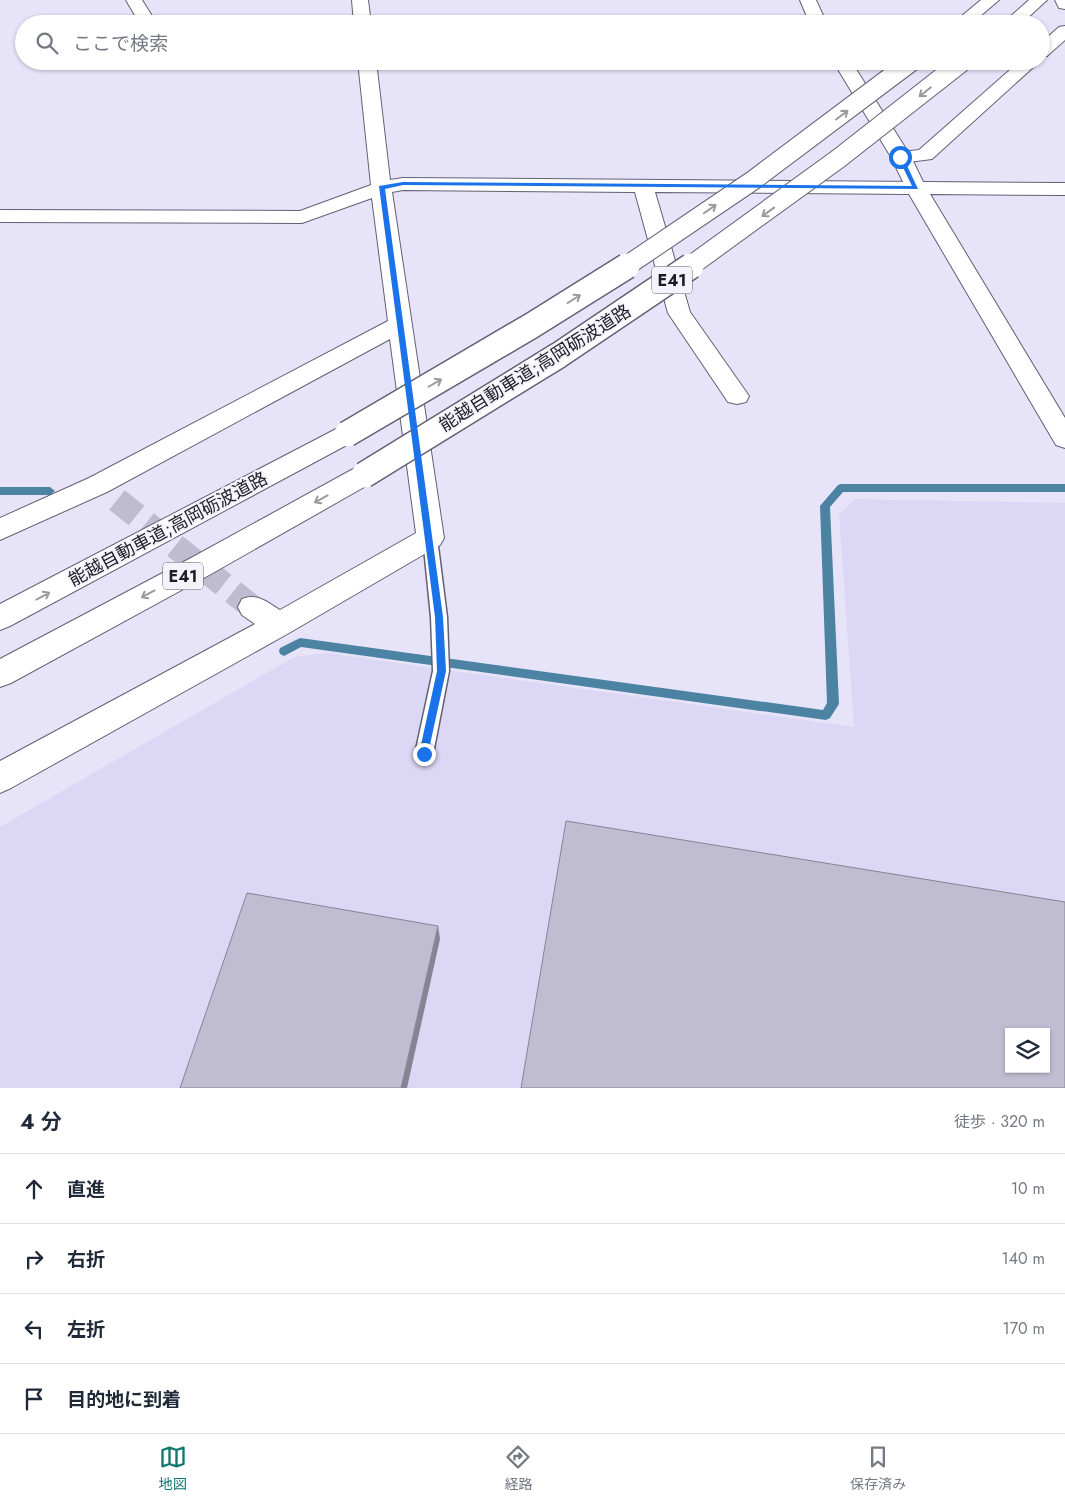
<!DOCTYPE html>
<html lang="ja">
<head>
<meta charset="utf-8">
<style>
  :root { --surface:#fff; --page:#f2f2f3; --text:#1f2937; --muted:#747a83; --line:#e0e1e3; --accent:#0f766e }
  body { margin:0; font-family:Jost,"Noto Sans JP",sans-serif; background:var(--page); color:var(--text) }
  .controls { position:absolute; right:15px; bottom:15px; display:grid; overflow:hidden; border-radius:0px; box-shadow:0 1px 4px #0004 }
  .controls button { width:45px; height:45px; display:grid; place-items:center; padding:0; border:0; border-bottom:1px solid var(--line); background:var(--surface); color:var(--text); font:25px sans-serif }
  .stop { position:absolute; width:15px; height:15px; margin:-11px; border:4px solid #1a73e8; border-radius:50%; background:#fff }
  .stop.end { background:#1a73e8; border-color:#fff; box-shadow:0 1px 5px #0008 }
  .list { margin:0; padding:0; list-style:none }
  h2 { display:flex; justify-content:space-between; align-items:center; height:65px; margin:0; padding:0 20px; font-size:21px }
  h2 small { font-size:16px; font-weight:400; color:var(--muted) }
  .list li { display:grid; grid-template-columns:32px 1fr auto; gap:15px; align-items:center; box-sizing:border-box; height:70px; padding:0 20px; border-top:1px solid var(--line) }
  .list b { display:block; font-size:19px; white-space:nowrap }
  .list em { font-size:16px; font-style:normal; color:var(--muted) }
  .icon { flex:none; width:28px; height:28px; fill:none; stroke:currentColor; stroke-width:2; stroke-linecap:round; stroke-linejoin:round }
  .map { position:relative; flex:none; width:1065px; height:1088px; overflow:hidden }
  .search { position:absolute; background:var(--surface); box-shadow:0 1px 4px #0004; left:15px; right:15px; top:15px; height:55px; display:flex; align-items:center; gap:12px; box-sizing:border-box; padding:0 18px; border-radius:28px; color:var(--muted); font-size:19px }
  .sheet { height:345px; background:var(--surface) }
  nav { display:flex; justify-content:space-around; align-items:center; box-sizing:border-box; height:70px; border-top:1px solid var(--line); background:var(--surface); font-size:14px; color:var(--muted) }
  nav a { display:grid; justify-items:center; gap:2px }
  nav .on { color:var(--accent) }
  .map>svg:first-child { display:block }
  .built { fill:#dbd7f4; fill-rule:evenodd }
  .lines { fill:none; stroke-linecap:round; stroke-linejoin:round }
  .stream { fill:#4c82a2; fill-rule:evenodd }
  .street-tunnel { stroke:#bfbccf; stroke-width:25; stroke-dasharray:25 12; stroke-linecap:butt }
  .lane-casing { stroke:#626072; stroke-width:3 }
  .street-casing { stroke:#626072; stroke-width:2 }
  .secondary-casing { stroke:#626072; stroke-width:2 }
  .highway-casing { stroke:#626072; stroke-width:2 }
  .lane { fill:#fff; fill-rule:evenodd }
  .street { fill:#fff; fill-rule:evenodd }
  .secondary { fill:#fff; fill-rule:evenodd }
  .highway { fill:#fff; fill-rule:evenodd }
  .highway-bridge-far1-casing { stroke:#626072; stroke-width:21; stroke-linecap:butt }
  .highway-bridge-casing { stroke:#626072; stroke-width:28; stroke-linecap:butt }
  .highway-bridge-far1 { stroke:#fff; stroke-width:19 }
  .highway-bridge { stroke:#fff; stroke-width:25 }
  .shaded-wall { fill:#868494 }
  .building { fill:#c0bdd3; stroke:#868494; fill-rule:evenodd }
  .oneway { stroke:#9a999d }
  .route { fill:#1a73e8 }
  .labels { text-anchor:middle; dominant-baseline:central; stroke-width:4; stroke-linejoin:round; paint-order:stroke }
  .shield { fill:#f4f3fc; stroke:#5e5d66; stroke-width:1 }
  .shield-label { font-size:16px; font-weight:bold; fill:#1e1d25 }
  .street-label { font-size:18px; fill:#1e1d25; stroke:#f4f3fc }
</style>
</head>
<body>
<div class="map">
<svg width="1065" height="1088" viewBox="0 0 1065 1088">
  <rect width="100%" height="100%" fill="#e7e4fa"/>
  <path class="built" d="M855,499L1065,503V1088H0V827L294,657L326,653L854,727L839,515ZM1009,1032H1046V1069H1009Z"/>
  <g class="lines">
    <g class="stream">
      <polygon points="841,484 1065,484 1065,492 843,492 830,507 839,704 830,718 826,720 301,647 284,656 280,654 279,651 280,648 300,638 823,710 827,703 820,506 838,485"/>
      <polygon points="0,487 50,487 55,491 50,495 0,495"/>
    </g>
    <polyline class="street-tunnel" points="117,500 252,607"/>
    <g class="lane-casing">
      <polygon id="lane" points="430,532 435,534 437,538 447,617 449,671 433,754 430,759 424,762 418,759 415,754 433,671 431,617 423,538 425,534"/>
    </g>
    <g class="street-casing">
      <g id="street">
        <polygon points="126,0 142,0 157,24 140,24"/>
        <polygon points="352,0 368,0 371,24 354,24"/>
        <polygon points="1055,0 1065,0 1065,9 1059,8"/>
        <polygon points="1065,26 1065,40 1047,56 1041,57 1041,43 1059,27"/>
        <path d="M358,61H376L390,180L403,178L1065,183V195L930,194L1065,418V448L1056,445L909,194L655,192L690,312L749,396L746,402L737,404L728,402L668,313L635,192L403,190L392,192L444,538L440,545L289,633L11,788L0,793V761L255,624L242,615L238,607L242,599C258,593 267,602 280,610L416,533L390,339L107,492L0,540V518L89,478L388,321L372,198L302,223L0,222V210L300,211L371,185Z"/>
        <polygon points="1020,61 1040,61 932,159 901,163 894,161 891,157 894,153 919,150"/>
      </g>
    </g>
    <g class="secondary-casing">
      <g id="secondary">
        <polygon points="800,0 816,0 827,24 810,24"/>
        <polygon points="833,61 851,61 911,157 926,188 923,192 916,194 909,192 906,188 891,157"/>
      </g>
    </g>
    <g class="highway-casing">
      <g id="highway">
        <polygon points="981,0 999,0 971,24 952,24"/>
        <polygon points="1029,0 1047,0 1021,24 1002,24"/>
        <polygon points="347,425 356,428 360,434 356,440 10,626 0,630 0,604 338,428"/>
        <polygon points="364,465 373,468 377,475 373,482 211,574 11,683 0,687 0,659 191,558 355,468"/>
      </g>
    </g>
    <use href="#lane" class="lane"/>
    <use href="#street" class="street"/>
    <use href="#secondary" class="secondary"/>
    <use href="#highway" class="highway"/>
    <g class="highway-bridge-far1-casing">
      <g id="highway-bridge-far1">
        <polyline points="625,267 755,179 912,61"/>
        <polyline points="689,267 838,159 963,61"/>
      </g>
    </g>
    <g class="highway-bridge-casing">
      <g id="highway-bridge">
        <polyline points="347,434 531,326 627,266"/>
        <polyline points="364,475 559,355 691,266"/>
      </g>
    </g>
    <use href="#highway-bridge-far1" class="highway-bridge-far1"/>
    <use href="#highway-bridge" class="highway-bridge"/>
  </g>
  <polygon class="shaded-wall" points="438,926 440,939 407,1088 401,1088"/>
  <g class="building">
    <path d="M566,821L1065,902V1088H521ZM1009,1032H1046V1069H1009Z"/>
    <polygon points="247,893 438,926 401,1088 180,1088"/>
  </g>
  <defs><path id="oneway-shaft" d="M-6 0H5M1.5-3L5.5 0L1.5 3" fill="none" stroke-width="1.6" stroke-linecap="round" stroke-linejoin="round" transform="scale(1.25)"/></defs>
  <g class="oneway">
    <use href="#oneway-shaft" transform="translate(925 92) rotate(141)"/>
    <use href="#oneway-shaft" transform="translate(842 115) rotate(-37)"/>
    <use href="#oneway-shaft" transform="translate(710 209) rotate(-35)"/>
    <use href="#oneway-shaft" transform="translate(768 212) rotate(144)"/>
    <use href="#oneway-shaft" transform="translate(574 299) rotate(-32)"/>
    <use href="#oneway-shaft" transform="translate(435 383) rotate(-30)"/>
    <use href="#oneway-shaft" transform="translate(321 499) rotate(151)"/>
    <use href="#oneway-shaft" transform="translate(148 594) rotate(152)"/>
    <use href="#oneway-shaft" transform="translate(43 596) rotate(-28)"/>
  </g>
  <polygon class="route" points="900,156 903,157 918,189 403,185 385,189 443,617 446,671 428,754 427,757 420,757 419,754 437,671 435,617 379,186 403,182 912,186 898,157"/>
  <g class="labels">
    <g class="shield">
      <rect x="652" y="266.5" width="40" height="27" rx="4"/>
      <rect x="163" y="562.5" width="40" height="27" rx="4"/>
    </g>
    <g class="shield-label">
      <text x="672" y="280">E41</text>
      <text x="183" y="576">E41</text>
    </g>
    <g class="street-label">
      <text transform="translate(535 368) rotate(-32)">能越自動車道;高岡砺波道路</text>
      <text transform="translate(168 529) rotate(-28)">能越自動車道;高岡砺波道路</text>
    </g>
  </g>
</svg>
<div class="controls">
<button><svg class="icon" aria-label="layers" viewBox="0 0 24 24"><path d="M12 4l9 5-9 5-9-5zM3 14l9 5 9-5"/></svg></button>
</div>
<div class="stop" style="left:900px;top:157px"></div>
<div class="stop end" style="left:424px;top:754px"></div>
<div class="search"><svg class="icon" aria-label="search" viewBox="0 0 24 24"><circle cx="10" cy="10" r="6"/><path d="M15 15l6 6"/></svg>ここで検索</div>
</div>
<section class="sheet">
<h2>4 分<small>徒歩 · 320 m</small></h2>
<ul class="list">
<li><svg class="icon" aria-label="ahead" viewBox="0 0 24 24"><path d="M12 20V5M6 11l6-6 6 6"/></svg><div><b>直進</b></div><em>10 m</em></li>
<li><svg class="icon" aria-label="right" viewBox="0 0 24 24"><path d="M7 20v-9h11M14 6l5 5-5 5"/></svg><div><b>右折</b></div><em>140 m</em></li>
<li><svg class="icon" aria-label="left" viewBox="0 0 24 24"><path d="M17 20v-9H6M10 6l-5 5 5 5"/></svg><div><b>左折</b></div><em>170 m</em></li>
<li><svg class="icon" aria-label="arrive" viewBox="0 0 24 24"><path d="M6 21V4h12l-3 4 3 4H6"/></svg><div><b>目的地に到着</b></div></li>
</ul>
</section>
<nav>
<a class="on"><svg class="icon" aria-label="map" viewBox="0 0 24 24"><path d="M3 6l6-2 6 2 6-2v14l-6 2-6-2-6 2zM9 4v14M15 6v14"/></svg>地図</a>
<a><svg class="icon" aria-label="directions" viewBox="0 0 24 24"><path d="M12 3l9 9-9 9-9-9zM9 14v-3h6M13 9l2 2-2 2"/></svg>経路</a>
<a><svg class="icon" aria-label="saved" viewBox="0 0 24 24"><path d="M7 4h10v16l-5-4-5 4z"/></svg>保存済み</a>
</nav>
</body>
</html>
